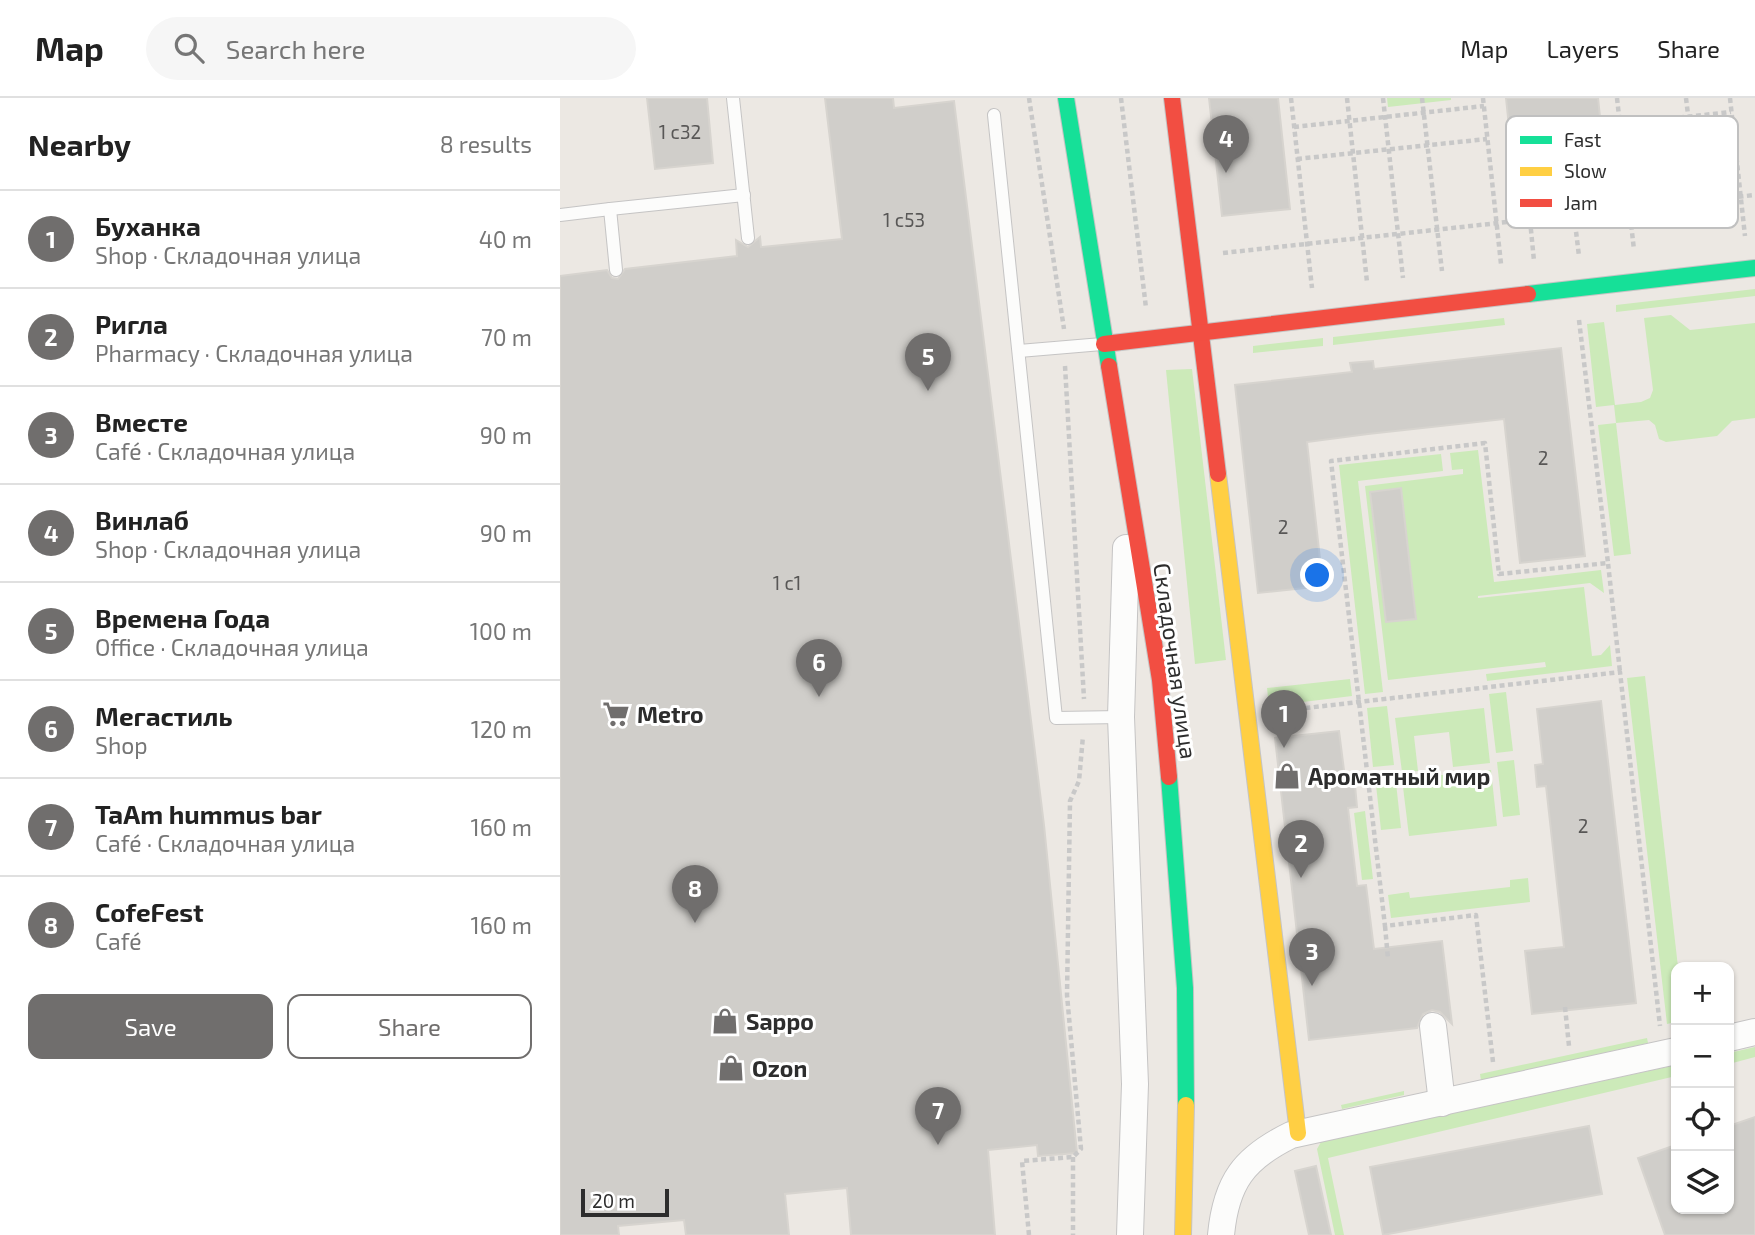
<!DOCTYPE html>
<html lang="en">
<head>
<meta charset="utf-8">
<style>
  :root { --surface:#fff; --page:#f6f6f6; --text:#222; --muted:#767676; --line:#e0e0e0; --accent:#706e6d }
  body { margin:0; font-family:"Exo 2",sans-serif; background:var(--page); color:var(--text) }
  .controls { position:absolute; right:21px; bottom:21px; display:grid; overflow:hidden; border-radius:14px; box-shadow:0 2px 5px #0004 }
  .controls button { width:63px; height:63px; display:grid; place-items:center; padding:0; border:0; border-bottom:2px solid var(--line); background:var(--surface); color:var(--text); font:35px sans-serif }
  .scale { position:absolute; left:21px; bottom:18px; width:88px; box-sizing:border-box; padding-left:7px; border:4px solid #2d2d2d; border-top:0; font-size:19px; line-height:24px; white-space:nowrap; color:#2d2d2d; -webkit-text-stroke:5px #fff; paint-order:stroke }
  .you { position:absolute; left:758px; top:478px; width:24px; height:24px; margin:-18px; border:5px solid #fff; border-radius:50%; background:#1a73e8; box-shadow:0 0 0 10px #1a73e833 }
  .badge { display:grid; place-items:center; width:46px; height:46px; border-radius:50%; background:var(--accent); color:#fff; font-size:23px; font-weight:700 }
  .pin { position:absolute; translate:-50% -58px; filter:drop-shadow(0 2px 4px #0008) }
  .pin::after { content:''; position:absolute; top:37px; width:24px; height:21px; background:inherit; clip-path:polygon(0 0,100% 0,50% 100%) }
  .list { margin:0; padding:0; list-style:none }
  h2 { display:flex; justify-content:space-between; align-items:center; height:91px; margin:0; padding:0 28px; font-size:30px }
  h2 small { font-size:23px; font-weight:400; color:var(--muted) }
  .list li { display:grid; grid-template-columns:46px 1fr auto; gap:21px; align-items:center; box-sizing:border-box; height:98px; padding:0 28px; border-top:2px solid var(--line) }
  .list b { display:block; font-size:26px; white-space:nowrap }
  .list p { margin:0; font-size:23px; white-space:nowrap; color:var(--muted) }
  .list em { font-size:23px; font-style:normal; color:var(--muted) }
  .actions { display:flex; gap:14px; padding:21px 28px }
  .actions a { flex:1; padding:16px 0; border:2px solid var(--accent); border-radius:14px; text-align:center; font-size:24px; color:var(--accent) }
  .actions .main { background:var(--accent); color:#fff }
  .icon { flex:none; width:38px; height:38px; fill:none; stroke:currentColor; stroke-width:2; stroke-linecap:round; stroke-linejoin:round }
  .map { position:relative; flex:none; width:1195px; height:1137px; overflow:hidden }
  header { display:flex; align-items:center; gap:42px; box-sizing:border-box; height:98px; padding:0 35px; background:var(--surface); border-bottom:2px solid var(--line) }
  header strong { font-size:33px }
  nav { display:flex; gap:38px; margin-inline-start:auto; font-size:24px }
  .search { width:490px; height:63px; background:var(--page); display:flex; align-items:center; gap:18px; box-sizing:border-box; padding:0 24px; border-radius:38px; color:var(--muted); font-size:26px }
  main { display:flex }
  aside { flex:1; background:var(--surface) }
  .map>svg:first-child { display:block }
  .green { fill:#cceab9 }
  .building { fill:#d0ceca; stroke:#d7d4cf; stroke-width:2 }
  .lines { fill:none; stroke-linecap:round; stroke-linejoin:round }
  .lane-casing { stroke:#c5c4c4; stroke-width:14 }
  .street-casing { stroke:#c5c4c4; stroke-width:28 }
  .fast-casing { stroke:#c5c4c4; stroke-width:18 }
  .slow-casing { stroke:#c5c4c4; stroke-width:18 }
  .jam-casing { stroke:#c5c4c4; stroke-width:18 }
  .path { stroke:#c8c8c8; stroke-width:4.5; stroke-dasharray:5 3.5; stroke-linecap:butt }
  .lane { stroke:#fcfcfb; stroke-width:12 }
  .street { stroke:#fcfcfb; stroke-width:26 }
  .fast { stroke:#16e098; stroke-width:16 }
  .slow { stroke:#ffcf43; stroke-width:16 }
  .jam { stroke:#f24e42; stroke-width:16 }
  .labels { text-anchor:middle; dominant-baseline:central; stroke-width:6; stroke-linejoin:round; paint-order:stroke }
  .number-label { font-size:19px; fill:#585756 }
  .street-label { font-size:23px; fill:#2d2d2d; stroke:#fff }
  .poi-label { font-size:23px; font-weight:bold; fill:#2d2d2d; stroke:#fff; text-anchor:start }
  .key { fill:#fff; stroke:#c0c0c0; stroke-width:2 }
  .key-label { font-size:19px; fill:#2d2d2d }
</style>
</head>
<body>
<header>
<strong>Map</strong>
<div class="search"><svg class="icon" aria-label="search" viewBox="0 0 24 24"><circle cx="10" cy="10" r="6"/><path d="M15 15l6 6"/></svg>Search here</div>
<nav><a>Map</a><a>Layers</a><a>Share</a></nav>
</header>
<main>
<aside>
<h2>Nearby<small>8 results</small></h2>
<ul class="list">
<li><span class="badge">1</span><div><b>Буханка</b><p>Shop · Складочная улица</p></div><em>40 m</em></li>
<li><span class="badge">2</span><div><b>Ригла</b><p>Pharmacy · Складочная улица</p></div><em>70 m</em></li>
<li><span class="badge">3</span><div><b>Вместе</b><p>Café · Складочная улица</p></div><em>90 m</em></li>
<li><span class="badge">4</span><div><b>Винлаб</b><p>Shop · Складочная улица</p></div><em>90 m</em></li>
<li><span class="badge">5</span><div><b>Времена Года</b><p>Office · Складочная улица</p></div><em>100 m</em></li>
<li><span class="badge">6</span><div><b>Мегастиль</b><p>Shop</p></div><em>120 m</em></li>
<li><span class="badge">7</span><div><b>TaAm hummus bar</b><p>Café · Складочная улица</p></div><em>160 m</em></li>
<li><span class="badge">8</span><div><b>CofeFest</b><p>Café</p></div><em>160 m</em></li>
</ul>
<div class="actions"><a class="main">Save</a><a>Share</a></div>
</aside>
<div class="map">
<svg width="1195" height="1137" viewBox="0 0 1195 1137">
  <rect width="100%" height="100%" fill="#ece8e3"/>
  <g class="green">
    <polygon points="827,0 891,0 891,2 828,9"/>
    <polygon points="1195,191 1195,198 1056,214 1056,207"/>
    <polygon points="1111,217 1130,232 1195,225 1195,320 1172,323 1157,338 1106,344 1099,341 1095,327 1089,322 1056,325 1071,456 1054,458 1038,327 1056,325 1054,307 1036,309 1027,226 1044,224 1055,307 1081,304 1090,300 1093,292 1084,220"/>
    <polygon points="944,220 945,227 773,247 773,239"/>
    <polygon points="763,240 763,248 693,255 693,248"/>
    <polygon points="632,271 666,562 635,566 606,272"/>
    <polygon points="918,352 934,484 1041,472 1044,495 1030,485 918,498 918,500 1024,489 1032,558 1041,557 1050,547 1052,568 927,583 926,576 986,569 985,564 828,582 805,388 903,376 903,371 892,372 890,355"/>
    <polygon points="881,356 883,373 798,383 823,594 805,596 779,367"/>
    <polygon points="1085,578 1118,869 1116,924 1107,926 1067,580"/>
    <polygon points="790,581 792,598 709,608 707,590"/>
    <polygon points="946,594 953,653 936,655 929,596"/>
    <polygon points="827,608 834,667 813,669 807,610"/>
    <polygon points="924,610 930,665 893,669 889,634 854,638 858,673 842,674 835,620"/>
    <polygon points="954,662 960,717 943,719 937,664"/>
    <polygon points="931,672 937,728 849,738 842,681"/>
    <polygon points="835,676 841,730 821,732 815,678"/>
    <polygon points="805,713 813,781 802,782 794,715"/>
    <polygon points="968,780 970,804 831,820 828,797 849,794 850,800 950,789 950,782"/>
    <polygon points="1087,940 1088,945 921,982 920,976"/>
    <polygon points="1195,949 1195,959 1169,966 1169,955"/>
    <polygon points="1116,967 1116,978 768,1060 784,1137 775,1137 757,1051 761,1044"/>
    <polygon points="844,993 844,997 782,1011 781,1007"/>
  </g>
  <g class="building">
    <polygon points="87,0 147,0 153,65 95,71"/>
    <polygon points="265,0 333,0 334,10 394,3 484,727 517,1055 478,1058 477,1047 428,1052 435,1137 291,1137 287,1090 225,1096 229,1137 126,1137 124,1122 58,1128 59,1137 0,1137 0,178 47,172 52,180 58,181 65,171 177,158 176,142 188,149 200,139 201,149 282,141"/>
    <polygon points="649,0 718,0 730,111 662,118"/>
    <polygon points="946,0 1038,0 1046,76 955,86"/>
    <polygon points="1001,250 1025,458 960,465 944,321 808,336 747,344 763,488 698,495 675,287 792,274 790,265 813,263 814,271"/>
    <polygon points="841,390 856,521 826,524 810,394"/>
    <polygon points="1041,603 1076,905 972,916 965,853 1004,849 986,688 977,689 975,667 983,666 977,611"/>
    <polygon points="779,633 786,688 795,687 797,709 788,710 797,788 806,787 814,851 882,843 892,926 880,914 872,912 863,916 857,930 749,942 715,640"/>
    <polygon points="1195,1019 1195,1137 1105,1137 1078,1060 1116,1047 1116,1111 1169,1111 1169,1028"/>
    <polygon points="1029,1028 1042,1096 823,1137 810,1069"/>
    <polygon points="756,1068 771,1137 749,1137 735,1073"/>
  </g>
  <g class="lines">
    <g class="lane-casing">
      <g id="lane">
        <polyline points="173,0 188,140"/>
        <polyline points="434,17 496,620 561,619"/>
        <polyline points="50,111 184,97"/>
        <polyline points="0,117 50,111 56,172"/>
        <polyline points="459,253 542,246"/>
      </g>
    </g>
    <g class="street-casing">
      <g id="street">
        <polyline points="566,450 561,619 575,986 570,1137"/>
        <polyline points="873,928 882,1005"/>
        <polyline points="1169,940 1195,934"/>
        <path d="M661,1137C666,1084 684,1060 731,1037L1116,953"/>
      </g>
    </g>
    <g class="fast-casing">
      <g id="fast">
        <polyline points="506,0 549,268"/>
        <polyline points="968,196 1195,170"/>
        <polyline points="609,679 625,890 626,1007"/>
      </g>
    </g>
    <g class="slow-casing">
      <g id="slow">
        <polyline points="658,376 738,1035"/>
        <polyline points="623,1137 626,1007"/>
      </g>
    </g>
    <g class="jam-casing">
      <g id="jam">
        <polyline points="612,0 658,376"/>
        <polyline points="544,246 968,196"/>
        <polyline points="549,268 600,582 609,679"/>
      </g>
    </g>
    <g class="path">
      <polyline points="469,0 504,231"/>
      <polyline points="561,0 586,210"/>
      <polyline points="731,0 752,190"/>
      <polyline points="787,0 807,184"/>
      <polyline points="823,0 843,180"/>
      <polyline points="862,0 882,173"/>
      <polyline points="923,0 941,166"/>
      <polyline points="1057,0 1074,152"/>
      <polyline points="1126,0 1133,58"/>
      <polyline points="1170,0 1185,138"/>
      <polyline points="1060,26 1171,14"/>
      <polyline points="734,29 924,8"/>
      <polyline points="737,61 927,41"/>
      <polyline points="1065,66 1176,53"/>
      <polyline points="1014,117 1019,158"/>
      <polyline points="970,122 974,163"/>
      <polyline points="663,155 1195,97"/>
      <polyline points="1019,222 1048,465"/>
      <polyline points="505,268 524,601"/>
      <polyline points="720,613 1060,574 1100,928"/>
      <polyline points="825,828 828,861"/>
      <polyline points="1005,909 1009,948"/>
      <polyline points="933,964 916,817 825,828 771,363 925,345 939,476 1048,465 1060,574"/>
      <polyline points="513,1059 513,1137"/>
      <polyline points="469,1137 462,1063 513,1059 521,1051 507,897 510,703 519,683 523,638"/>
    </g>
    <use href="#lane" class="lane"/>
    <use href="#street" class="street"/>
    <use href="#fast" class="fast"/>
    <use href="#slow" class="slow"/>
    <use href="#jam" class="jam"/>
  </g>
  <defs>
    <g id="supermarket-bare" transform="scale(2.1)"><path d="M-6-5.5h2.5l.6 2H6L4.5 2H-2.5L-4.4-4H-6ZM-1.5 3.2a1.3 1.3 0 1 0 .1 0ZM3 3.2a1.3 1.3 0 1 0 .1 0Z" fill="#706e6d" stroke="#fff" stroke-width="2.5" paint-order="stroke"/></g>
    <g id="shop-bare" transform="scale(2.1)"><path d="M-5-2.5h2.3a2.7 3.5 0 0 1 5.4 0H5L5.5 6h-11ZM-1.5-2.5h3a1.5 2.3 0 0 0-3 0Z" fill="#706e6d" stroke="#fff" stroke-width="2.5" paint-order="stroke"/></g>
  </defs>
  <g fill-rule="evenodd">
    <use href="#supermarket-bare" x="56" y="616"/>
    <use href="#shop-bare" x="727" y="678"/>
    <use href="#shop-bare" x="165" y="923"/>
    <use href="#shop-bare" x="171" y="970"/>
  </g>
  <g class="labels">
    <g class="number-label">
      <text x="120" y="33">1 с32</text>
      <text x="344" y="121">1 с53</text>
      <text x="983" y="359">2</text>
      <text x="723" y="428">2</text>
      <text x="227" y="484">1 с1</text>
      <text x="1023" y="727">2</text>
    </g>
    <g class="street-label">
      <text transform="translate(616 563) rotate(82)">Складочная улица</text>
    </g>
    <g class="poi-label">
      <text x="77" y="616">Metro</text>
      <text x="748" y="678">Ароматный мир</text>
      <text x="186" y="923">Sappo</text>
      <text x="192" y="970">Ozon</text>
    </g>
  </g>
  <rect x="946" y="18" width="232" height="112" rx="10" class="key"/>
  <rect x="960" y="38" width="32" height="8" fill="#16e098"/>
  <rect x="960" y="69" width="32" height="9" fill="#ffcf43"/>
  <rect x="960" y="101" width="32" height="8" fill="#f24e42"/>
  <g class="key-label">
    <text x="1004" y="49">Fast</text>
    <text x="1004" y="80">Slow</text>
    <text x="1004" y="112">Jam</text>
  </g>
</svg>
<div class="controls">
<button>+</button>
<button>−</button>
<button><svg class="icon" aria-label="locate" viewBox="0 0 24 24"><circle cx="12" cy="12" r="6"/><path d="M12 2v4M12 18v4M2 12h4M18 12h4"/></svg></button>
<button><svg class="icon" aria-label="layers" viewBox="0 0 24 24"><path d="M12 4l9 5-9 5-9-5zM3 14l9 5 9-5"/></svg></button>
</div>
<div class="scale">20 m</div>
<div class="you"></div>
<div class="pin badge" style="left:724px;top:650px">1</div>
<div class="pin badge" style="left:741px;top:780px">2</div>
<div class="pin badge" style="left:752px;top:888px">3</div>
<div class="pin badge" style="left:666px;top:75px">4</div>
<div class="pin badge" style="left:368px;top:293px">5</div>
<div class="pin badge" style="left:259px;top:599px">6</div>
<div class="pin badge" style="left:378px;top:1047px">7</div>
<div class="pin badge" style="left:135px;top:825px">8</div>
</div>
</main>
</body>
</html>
